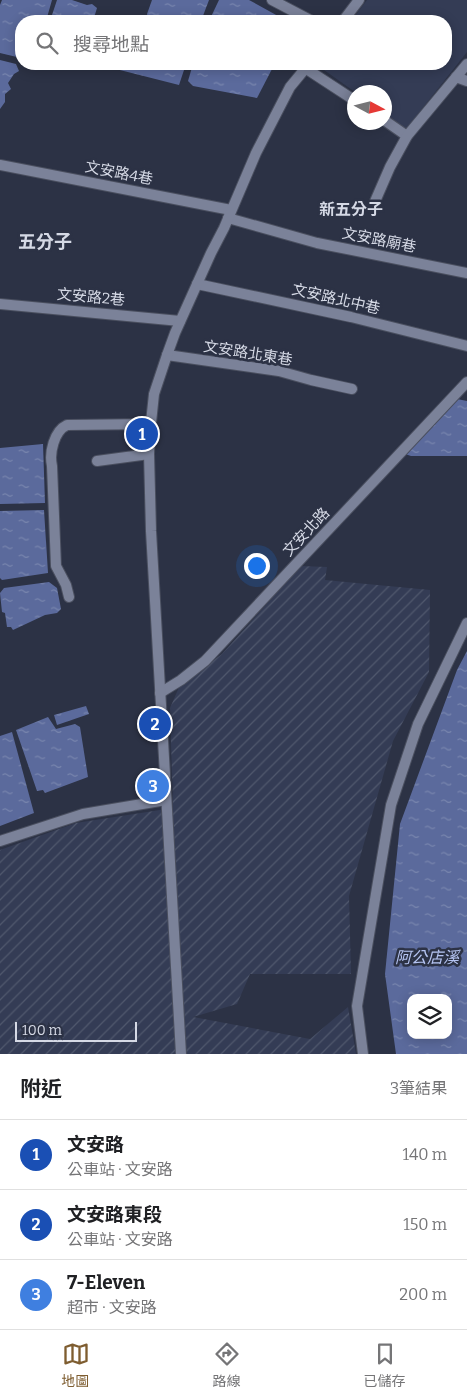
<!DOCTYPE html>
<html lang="zh-TW">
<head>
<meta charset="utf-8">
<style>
  :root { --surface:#fff; --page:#f2f2f2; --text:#202124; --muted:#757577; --line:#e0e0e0; --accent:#7e5d30 }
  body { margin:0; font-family:Bitter,"Noto Sans TC",serif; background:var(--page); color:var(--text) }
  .controls { position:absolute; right:15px; bottom:15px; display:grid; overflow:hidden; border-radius:10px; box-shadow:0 2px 12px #0003 }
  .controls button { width:45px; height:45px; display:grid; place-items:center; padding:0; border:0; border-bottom:1px solid var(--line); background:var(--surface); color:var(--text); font:25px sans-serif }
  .compass { position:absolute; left:347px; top:85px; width:45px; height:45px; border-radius:50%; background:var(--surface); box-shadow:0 2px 12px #0003; rotate:97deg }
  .scale { position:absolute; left:15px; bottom:12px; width:122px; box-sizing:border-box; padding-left:5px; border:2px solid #d5d9e5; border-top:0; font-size:14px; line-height:18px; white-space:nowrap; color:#d5d9e5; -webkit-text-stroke:4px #2c3245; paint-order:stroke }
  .you { position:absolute; left:256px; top:565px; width:18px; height:18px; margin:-12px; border:4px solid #fff; border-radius:50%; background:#1a73e8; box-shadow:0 0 0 8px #1a73e833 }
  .badge { display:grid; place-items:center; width:32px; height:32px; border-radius:50%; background:var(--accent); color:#fff; font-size:16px; font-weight:700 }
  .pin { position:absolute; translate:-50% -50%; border:2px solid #fff; box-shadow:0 1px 5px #0006 }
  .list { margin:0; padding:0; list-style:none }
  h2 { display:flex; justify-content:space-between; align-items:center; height:65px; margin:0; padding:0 20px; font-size:21px }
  h2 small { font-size:16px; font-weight:400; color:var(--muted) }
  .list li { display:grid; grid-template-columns:32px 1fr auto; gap:15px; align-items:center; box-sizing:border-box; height:70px; padding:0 20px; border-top:1px solid var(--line) }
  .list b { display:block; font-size:19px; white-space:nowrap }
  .list p { margin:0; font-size:16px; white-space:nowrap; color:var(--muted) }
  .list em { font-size:16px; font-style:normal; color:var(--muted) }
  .icon { flex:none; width:28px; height:28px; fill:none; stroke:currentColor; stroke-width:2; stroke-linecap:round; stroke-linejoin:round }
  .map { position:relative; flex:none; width:467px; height:1054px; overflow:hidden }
  .search { position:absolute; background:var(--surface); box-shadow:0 2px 12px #0003; left:15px; right:15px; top:15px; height:55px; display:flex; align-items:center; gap:12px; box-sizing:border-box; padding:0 18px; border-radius:20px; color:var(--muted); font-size:19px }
  .sheet { height:275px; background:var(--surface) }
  nav { display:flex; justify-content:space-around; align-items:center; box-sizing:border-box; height:70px; border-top:1px solid var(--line); background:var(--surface); font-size:14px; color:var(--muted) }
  nav a { display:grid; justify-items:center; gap:2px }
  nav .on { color:var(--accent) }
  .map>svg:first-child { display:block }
  .built { fill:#343c55 }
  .industrial { fill:url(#industrial-furrows) }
  .water { fill:url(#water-ripples); fill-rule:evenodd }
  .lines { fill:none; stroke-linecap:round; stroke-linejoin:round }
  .minor-casing { stroke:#4a4f5f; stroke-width:12 }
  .minor { stroke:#7b8299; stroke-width:10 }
  .labels { text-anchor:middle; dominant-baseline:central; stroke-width:5; stroke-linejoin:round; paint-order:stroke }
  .street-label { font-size:15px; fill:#d5d9e5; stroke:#2c3245 }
  .neighbourhood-label { font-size:16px; font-weight:bold; fill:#d5d9e5; stroke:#2c3245 }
  .water-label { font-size:16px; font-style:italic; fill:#b5c4f2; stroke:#2c3245 }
  .quarter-label { font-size:18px; font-weight:bold; fill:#d5d9e5; stroke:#2c3245 }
</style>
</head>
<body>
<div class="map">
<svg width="467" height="1054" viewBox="0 0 467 1054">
  <defs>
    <pattern id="industrial-furrows" width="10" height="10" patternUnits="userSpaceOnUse" patternTransform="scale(1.25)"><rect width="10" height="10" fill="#343c55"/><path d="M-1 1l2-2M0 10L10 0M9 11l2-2" fill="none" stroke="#50586d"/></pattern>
    <pattern id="water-ripples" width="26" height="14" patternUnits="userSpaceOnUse" patternTransform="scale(1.25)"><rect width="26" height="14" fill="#5b6a9c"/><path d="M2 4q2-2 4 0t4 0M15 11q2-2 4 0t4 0" fill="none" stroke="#7986ae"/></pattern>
  </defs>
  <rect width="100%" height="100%" fill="#2c3245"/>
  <polygon class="built" points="367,0 467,0 467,52 406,129 385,114 384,92 355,92 317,65 446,64 446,21 351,21"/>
  <polygon class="industrial" points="301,566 327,567 325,580 430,590 429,672 393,741 349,896 351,974 250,974 237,1004 193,1017 310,1039 348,1007 356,1054 0,1054 0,850 76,823 173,808 170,708 180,685 222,654"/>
  <g class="water">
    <polygon points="2,0 52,0 46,21 21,21 21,58 0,53 0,5"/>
    <polygon points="57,0 72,0 87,5 92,4 97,8 93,21 50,21"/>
    <polygon points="152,0 209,0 201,21 158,21 148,18 147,14"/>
    <polygon points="219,0 249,0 287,21 209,21"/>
    <polygon points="0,60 16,64 19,71 14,74 8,83 11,89 5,94 5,102 0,109"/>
    <polygon points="114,64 186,64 179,85 112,68"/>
    <polygon points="193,64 264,64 272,69 257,98 193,86 188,81"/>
    <polygon points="457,399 467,401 467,456 411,456 405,454"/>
    <polygon points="43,444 45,503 0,504 0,448"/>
    <polygon points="44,510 48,573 2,580 0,578 0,511"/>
    <polygon points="49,582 57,588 61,609 57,613 45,615 13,630 11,627 7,627 5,613 2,612 0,593 4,588"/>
    <path d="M467,651V1054H396L385,974L400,824L457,670ZM411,998H448V1035H411Z"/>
    <polygon points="86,706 89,714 57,725 54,715"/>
    <polygon points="48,717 56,729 75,724 80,727 88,777 45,793 43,790 37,791 16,730"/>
    <polygon points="12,732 34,813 0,826 0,736"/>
  </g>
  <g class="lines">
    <g class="minor-casing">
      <g id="minor">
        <polyline points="272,0 312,21"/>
        <polyline points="343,21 359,0"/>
        <polyline points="305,68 354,100"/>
        <polyline points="456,77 467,81"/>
        <polyline points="384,120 407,136"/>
        <polyline points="0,165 231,210"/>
        <polyline points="373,206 390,167 407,136 467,64"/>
        <polyline points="228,218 317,243 467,273"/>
        <polyline points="197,284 351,317 467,346"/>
        <polyline points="0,304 180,321"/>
        <polyline points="167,355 279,371 311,380 352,389"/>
        <polyline points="97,461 149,454"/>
        <path d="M69,597L66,585L56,566L52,466C49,453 54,431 67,425L151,424"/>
        <polyline points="160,693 181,680 205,661 467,382"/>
        <polyline points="0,841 83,814 166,800"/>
        <polyline points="181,1054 151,531 149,454 150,432 154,394 167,355 175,333 211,253 224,228 256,153 290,87 309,64"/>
        <polyline points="363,1054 357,1006 391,805 418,724 467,623"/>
      </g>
    </g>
    <use href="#minor" class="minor"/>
  </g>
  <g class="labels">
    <g class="street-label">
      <text transform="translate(119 173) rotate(11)">文安路4巷</text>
      <text transform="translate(379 240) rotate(11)">文安路廟巷</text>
      <text transform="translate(91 297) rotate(5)">文安路2巷</text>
      <text transform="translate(336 299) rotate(13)">文安路北中巷</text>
      <text transform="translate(248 353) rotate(9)">文安路北東巷</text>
      <text transform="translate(306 532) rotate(-47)">文安北路</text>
    </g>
    <g class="neighbourhood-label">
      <text x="351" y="209">新五分子</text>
    </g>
    <g class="water-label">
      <text x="427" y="957">阿公店溪</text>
    </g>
    <g class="quarter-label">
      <text x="45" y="242">五分子</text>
    </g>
  </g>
</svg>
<div class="controls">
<button><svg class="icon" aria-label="layers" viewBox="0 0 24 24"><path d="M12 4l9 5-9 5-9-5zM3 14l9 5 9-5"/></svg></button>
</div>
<svg class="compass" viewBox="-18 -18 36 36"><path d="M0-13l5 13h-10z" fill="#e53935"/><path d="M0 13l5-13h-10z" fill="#757577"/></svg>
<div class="scale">100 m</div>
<div class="you"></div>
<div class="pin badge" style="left:142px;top:434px;background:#1a4fb4">1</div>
<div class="pin badge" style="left:155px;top:724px;background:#1a4fb4">2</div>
<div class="pin badge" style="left:153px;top:786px;background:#3f7fe0">3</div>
<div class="search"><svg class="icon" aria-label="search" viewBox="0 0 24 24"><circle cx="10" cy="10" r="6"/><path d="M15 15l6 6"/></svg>搜尋地點</div>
</div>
<section class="sheet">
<h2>附近<small>3筆結果</small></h2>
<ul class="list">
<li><span class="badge" style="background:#1a4fb4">1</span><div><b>文安路</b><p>公車站 · 文安路</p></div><em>140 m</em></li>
<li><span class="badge" style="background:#1a4fb4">2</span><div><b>文安路東段</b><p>公車站 · 文安路</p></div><em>150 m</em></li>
<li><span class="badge" style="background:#3f7fe0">3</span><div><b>7-Eleven</b><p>超市 · 文安路</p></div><em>200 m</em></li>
</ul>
</section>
<nav>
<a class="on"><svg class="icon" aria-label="map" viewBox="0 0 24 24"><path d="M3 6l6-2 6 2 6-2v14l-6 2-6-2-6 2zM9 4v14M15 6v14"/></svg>地圖</a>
<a><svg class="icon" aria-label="directions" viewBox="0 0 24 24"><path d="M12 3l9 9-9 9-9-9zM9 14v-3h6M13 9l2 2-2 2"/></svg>路線</a>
<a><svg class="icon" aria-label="saved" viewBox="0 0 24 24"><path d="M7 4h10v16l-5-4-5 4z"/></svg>已儲存</a>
</nav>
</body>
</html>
